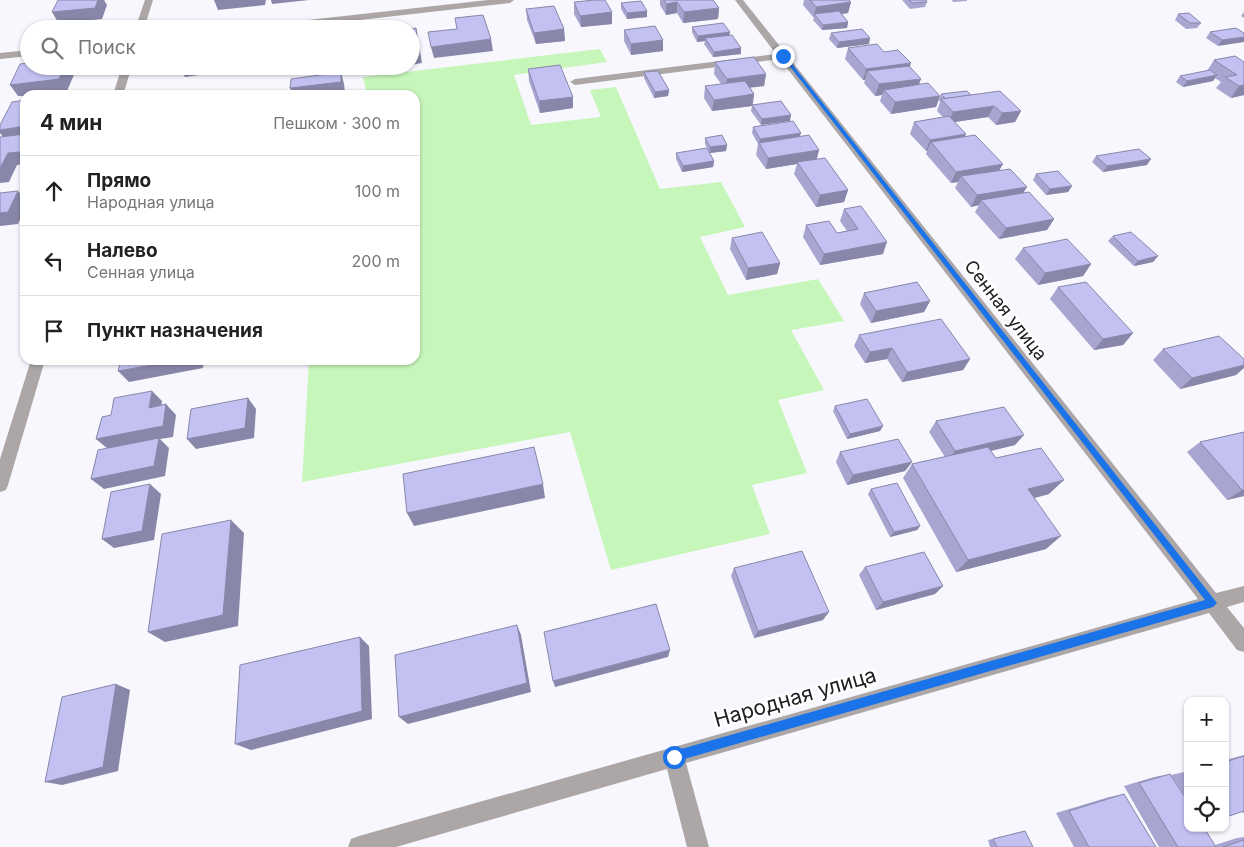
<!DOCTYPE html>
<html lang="ru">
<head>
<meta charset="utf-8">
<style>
  :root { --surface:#fff; --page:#f2f2f2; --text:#222; --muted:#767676; --line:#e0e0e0 }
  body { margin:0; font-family:Inter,sans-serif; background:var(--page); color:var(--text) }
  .controls { position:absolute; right:15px; bottom:15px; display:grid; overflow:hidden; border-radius:10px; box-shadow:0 1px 4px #0004 }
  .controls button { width:45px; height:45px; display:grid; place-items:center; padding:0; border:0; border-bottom:1px solid var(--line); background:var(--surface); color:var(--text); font:25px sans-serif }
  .stop { position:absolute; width:15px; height:15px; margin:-11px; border:4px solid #1a73e8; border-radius:50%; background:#fff }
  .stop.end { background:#1a73e8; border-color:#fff; box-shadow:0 1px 5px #0008 }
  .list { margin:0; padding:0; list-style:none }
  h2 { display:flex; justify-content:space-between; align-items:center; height:65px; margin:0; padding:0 20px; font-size:21px }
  h2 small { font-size:16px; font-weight:400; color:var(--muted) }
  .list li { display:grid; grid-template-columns:32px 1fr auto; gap:15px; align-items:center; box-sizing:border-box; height:70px; padding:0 20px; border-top:1px solid var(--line) }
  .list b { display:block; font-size:19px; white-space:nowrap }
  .list p { margin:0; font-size:16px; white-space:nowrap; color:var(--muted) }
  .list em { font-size:16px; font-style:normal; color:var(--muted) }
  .icon { flex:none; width:28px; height:28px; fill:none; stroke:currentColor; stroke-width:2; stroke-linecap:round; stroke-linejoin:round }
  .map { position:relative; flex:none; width:1244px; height:847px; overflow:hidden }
  .search { position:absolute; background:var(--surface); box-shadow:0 1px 4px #0004; left:20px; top:20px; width:400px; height:55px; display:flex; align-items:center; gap:12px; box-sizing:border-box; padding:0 18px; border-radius:28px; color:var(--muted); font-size:19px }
  .panel { position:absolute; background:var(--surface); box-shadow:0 1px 4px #0004; left:20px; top:90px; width:400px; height:275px; border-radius:15px }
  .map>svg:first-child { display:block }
  .green { fill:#c7f6ba }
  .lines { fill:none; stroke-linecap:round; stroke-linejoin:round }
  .minor { fill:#aca6a6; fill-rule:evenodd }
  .wall { fill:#a8a6d0 }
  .shaded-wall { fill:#8887a9 }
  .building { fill:#c3c1f2; stroke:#8887a9 }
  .route { fill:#1a73e8 }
  .labels { text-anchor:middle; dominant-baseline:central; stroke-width:5; stroke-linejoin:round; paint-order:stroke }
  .street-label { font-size:18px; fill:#202023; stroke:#fff }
  .near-street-label { font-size:21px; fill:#202023; stroke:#fff }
</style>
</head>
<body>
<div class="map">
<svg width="1244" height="847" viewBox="0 0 1244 847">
  <rect width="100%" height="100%" fill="#f7f7fd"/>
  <polygon class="green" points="600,49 607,62 514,75 531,125 601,117 590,90 616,87 660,189 721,182 745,227 700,237 728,295 818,279 844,321 791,330 824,390 778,400 807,473 752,485 770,534 611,570 570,432 302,482 309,360 415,360 415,95 367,95 363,77"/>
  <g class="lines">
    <g class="minor">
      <polygon points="145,0 153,0 144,29 135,29"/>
      <polygon points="488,0 514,0 510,3 280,29 250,29 254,26"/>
      <polygon points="735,0 743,0 1216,593 1244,586 1244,602 1227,607 1244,628 1244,652 1237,650 1209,613 686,763 709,847 687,847 667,769 396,847 348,847 351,839 359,836 1198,599 780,59 575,85 570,82 575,79 776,54"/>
      <polygon points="29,50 29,56 0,59 0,53"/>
      <polygon points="122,66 132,66 123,95 113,95"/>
      <polygon points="31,360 45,360 8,485 6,490 0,492 0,459"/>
    </g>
  </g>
  <g class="wall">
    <polygon points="660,0 713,0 719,8 718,19 683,23 677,13 666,15 660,5"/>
    <polygon points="804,0 849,0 851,2 848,13 842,14 848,22 847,28 822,30 813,20 814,18 803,5"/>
    <polygon points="902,0 926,0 927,2 925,7 910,9"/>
    <polygon points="952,0 967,0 967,1 953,2"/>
    <polygon points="574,2 612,12 612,24 581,27 574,14"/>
    <polygon points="621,3 647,17 627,19 621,9"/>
    <polygon points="526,9 564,29 565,41 536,44 527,20"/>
    <polygon points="1244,12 1244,18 1241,16"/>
    <polygon points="1178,14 1201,23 1197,28 1186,29 1175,20"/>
    <polygon points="692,27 729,35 741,48 741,54 713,57 704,44 705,41 697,42 692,32"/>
    <polygon points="1236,28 1218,46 1206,38 1210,32"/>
    <polygon points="624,30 663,40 663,51 631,55 624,41"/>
    <polygon points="831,33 869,44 837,48 829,39"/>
    <polygon points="848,48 884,52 910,66 919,85 940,96 936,107 891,114 880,101 882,95 875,96 864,83 865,80 863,80 845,59"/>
    <polygon points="1235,56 1244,95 1231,98 1216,88 1221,82 1215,78 1213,81 1183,87 1176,82 1180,76 1207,71 1214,60"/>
    <polygon points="715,62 766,74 764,86 750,87 754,94 753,105 790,121 761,125 751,111 752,106 712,111 704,98 705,86 721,84 714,74"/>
    <polygon points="528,69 573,108 540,113 529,81"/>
    <polygon points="644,72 669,90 668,96 654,98 644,78"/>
    <polygon points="941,94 971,95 1021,111 1015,122 996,125 988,117 955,122 964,137 999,170 1027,187 1023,193 1054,219 1047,230 999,239 975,212 979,205 971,207 955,188 958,182 951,183 926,154 927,151 926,151 910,134 914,122 943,117 937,111 940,102 939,100"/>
    <polygon points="753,127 800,136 819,150 817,159 848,190 844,202 816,207 794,174 797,164 766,169 756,155 758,144 752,133"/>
    <polygon points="705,138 727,145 726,151 710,153 705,144"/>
    <polygon points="676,153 714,161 713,167 682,172 676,159"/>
    <polygon points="1096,156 1147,165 1103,172 1092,162"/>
    <polygon points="1036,174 1072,186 1068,192 1046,195 1033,180"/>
    <polygon points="844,209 883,254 820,265 803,237 806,225 837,233 847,231 840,221"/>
    <polygon points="1113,236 1158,256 1153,262 1134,266 1108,241"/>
    <polygon points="732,238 780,263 777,274 746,280 730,249"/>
    <polygon points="1023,248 1091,264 1083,276 1038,285 1015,259"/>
    <polygon points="1058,287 1133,333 1123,345 1094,350 1050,299"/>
    <polygon points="864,293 930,301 924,312 871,323 860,304"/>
    <polygon points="859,335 970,359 963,370 902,382 887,359 865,363 854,346"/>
    <polygon points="1163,349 1236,375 1180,389 1153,360"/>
    <polygon points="835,406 883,426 880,431 847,439 833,411"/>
    <polygon points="936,421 1015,445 991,451 996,458 1049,494 1034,498 1046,549 956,572 903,478 912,464 945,457 929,432"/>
    <polygon points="1244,432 1244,496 1227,500 1187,452 1200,442"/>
    <polygon points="840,452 912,462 905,471 847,485 836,462"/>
    <polygon points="871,489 920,526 917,530 890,537 868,494"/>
    <polygon points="865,567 943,586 935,594 876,610 859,575"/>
    <polygon points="734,568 823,620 754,638 731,576"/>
    <polygon points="1244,755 1244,814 1242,811 1225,817 1225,760"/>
    <polygon points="1188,771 1188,801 1171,775"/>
    <polygon points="1170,774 1215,845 1237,838 1244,837 1244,847 1159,847 1124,786 1154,777"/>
    <polygon points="1124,794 1156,847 1074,847 1056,813 1109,797"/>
    <polygon points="1025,831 1033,847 990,847 988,840"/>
  </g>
  <g class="shaded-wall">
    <polygon points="98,0 104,0 107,5 102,19 59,24 52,12"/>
    <polygon points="214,0 266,0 265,5 218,10"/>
    <polygon points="271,0 309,0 272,4"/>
    <polygon points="677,2 677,13 666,15 666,4"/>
    <polygon points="851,2 848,13 817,17 814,14 813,18 816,7"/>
    <polygon points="719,8 718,19 683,23 684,12"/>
    <polygon points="647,11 647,17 627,19 627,13"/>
    <polygon points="612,12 612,24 581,27 580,16"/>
    <polygon points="848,22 847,28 822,30 823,25"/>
    <polygon points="416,28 422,63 411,65 411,53"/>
    <polygon points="564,29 565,41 536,44 534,33"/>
    <polygon points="730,32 729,37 705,38 705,41 697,42 698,36"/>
    <polygon points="1244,37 1244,42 1218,46 1222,40"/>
    <polygon points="870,38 869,44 837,48 839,42"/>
    <polygon points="491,39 493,51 434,58 431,47"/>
    <polygon points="663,40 663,51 631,55 631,44"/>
    <polygon points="741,48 741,54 713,57 714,52"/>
    <polygon points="911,63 907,74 867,71 865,80 863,80 866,69"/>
    <polygon points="65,66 73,66 76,70 67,91 25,95 25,96 18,96 10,85"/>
    <polygon points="179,66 222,66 221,72 185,77"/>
    <polygon points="268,66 271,66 271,73 252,75 249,69"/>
    <polygon points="371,66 399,66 372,70"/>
    <polygon points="341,72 344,84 345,93 331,95 293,95 290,88"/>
    <polygon points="766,74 764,86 725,91 727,79"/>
    <polygon points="1217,75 1213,81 1183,87 1187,81"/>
    <polygon points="921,79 917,90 884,90 882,95 875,96 879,84"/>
    <polygon points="1244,85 1244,95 1231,98 1239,86"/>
    <polygon points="669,90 668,96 654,98 655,92"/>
    <polygon points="754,94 752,106 712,111 714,100"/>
    <polygon points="940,96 936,107 891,114 895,102"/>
    <polygon points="573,97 573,108 540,113 539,101"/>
    <polygon points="994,106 988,117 948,123 953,112"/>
    <polygon points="1021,111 1015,122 996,125 1002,113"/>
    <polygon points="791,115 790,121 761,125 762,119"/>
    <polygon points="25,126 25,139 7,142 0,133 0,130"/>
    <polygon points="801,133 799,139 759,144 760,139"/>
    <polygon points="966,134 961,146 931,142 927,151 926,151 930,140"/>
    <polygon points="25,141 25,164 17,165 9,182 0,183 0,168 8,153"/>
    <polygon points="727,145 726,151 710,153 710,147"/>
    <polygon points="819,150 816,161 797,162 797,164 766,169 768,158"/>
    <polygon points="1151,159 1147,165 1103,172 1107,166"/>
    <polygon points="714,161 713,167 682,172 683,166"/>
    <polygon points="1003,164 996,176 961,176 958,182 951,183 956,172"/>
    <polygon points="1072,186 1068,192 1046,195 1050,189"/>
    <polygon points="1027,187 1020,198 981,200 979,205 971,207 977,195"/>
    <polygon points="848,190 844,202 816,207 820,195"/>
    <polygon points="18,191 25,199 25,209 18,224 0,226 0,213"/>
    <polygon points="1054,219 1047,230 999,239 1006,228"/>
    <polygon points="887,242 883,254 820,265 824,254"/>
    <polygon points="1158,256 1153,262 1134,266 1138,261"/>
    <polygon points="780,263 777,274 746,280 748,268"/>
    <polygon points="1091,264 1083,276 1038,285 1045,273"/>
    <polygon points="930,301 924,312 871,323 876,311"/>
    <polygon points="1133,333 1123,345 1094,350 1103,339"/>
    <polygon points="892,348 887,359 865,363 870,352"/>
    <polygon points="970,359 963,370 902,382 907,372"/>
    <polygon points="179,360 204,360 203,368 129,382 118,371"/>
    <polygon points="1244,365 1244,368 1236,375 1180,389 1192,378"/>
    <polygon points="152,391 162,401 159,418 149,408"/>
    <polygon points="248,398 256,409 254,438 196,449 187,439"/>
    <polygon points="166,404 176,415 173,437 160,439 169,448 165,476 104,489 91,479 108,449 96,439"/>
    <polygon points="883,426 880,431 847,439 850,434"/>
    <polygon points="1024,435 1015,445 948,461 955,451"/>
    <polygon points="912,462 905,471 847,485 853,475"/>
    <polygon points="1064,480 1049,494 1015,503 1028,489"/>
    <polygon points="150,484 161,494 154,540 114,548 102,539"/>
    <polygon points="543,484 545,498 414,526 407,513"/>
    <polygon points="1242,490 1244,490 1244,496 1227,500"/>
    <polygon points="231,520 244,533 238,626 165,642 148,632"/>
    <polygon points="920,526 917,530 890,537 894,532"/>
    <polygon points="1061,536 1046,549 956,572 968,560"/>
    <polygon points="943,586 935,594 876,610 883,602"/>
    <polygon points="829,612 823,620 754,638 758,631"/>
    <polygon points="517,625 521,635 531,692 408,724 399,717"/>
    <polygon points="360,637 369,646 372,719 251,750 235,744"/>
    <polygon points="670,650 668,657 555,687 553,681"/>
    <polygon points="116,684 130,690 118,771 62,785 45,782"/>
  </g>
  <g class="building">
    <polygon points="58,0 98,0 95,8 52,12"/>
    <polygon points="595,0 605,0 612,12 580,16 574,2"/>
    <polygon points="664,0 713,0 719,8 684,12 677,2 666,4"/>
    <polygon points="810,0 849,0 851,2 816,7"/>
    <polygon points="909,0 926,0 927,2 912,3"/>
    <polygon points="641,1 647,11 627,13 621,3"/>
    <polygon points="554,6 564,29 534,33 526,9"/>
    <polygon points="839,11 848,22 823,25 814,14"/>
    <polygon points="1189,13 1201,23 1190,23 1178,14"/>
    <polygon points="483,15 491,39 431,47 428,32 457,29 455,18"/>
    <polygon points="723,23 730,32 698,36 692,27"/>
    <polygon points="655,26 663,40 631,44 624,30"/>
    <polygon points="416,28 419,52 411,53 411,29"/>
    <polygon points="1236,28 1244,33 1244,37 1222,40 1210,32"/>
    <polygon points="862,29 870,38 839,42 831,33"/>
    <polygon points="732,35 741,48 714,52 705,38"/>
    <polygon points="877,44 884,52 898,50 911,63 866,69 848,48"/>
    <polygon points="1235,56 1244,62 1244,85 1239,86 1225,77 1237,75 1214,60"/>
    <polygon points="754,57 766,74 727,79 715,62"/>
    <polygon points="29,63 29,66 65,66 59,79 10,85 20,64"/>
    <polygon points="560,65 573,97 539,101 528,69"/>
    <polygon points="249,66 268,66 249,69"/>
    <polygon points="909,66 921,79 879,84 867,71"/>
    <polygon points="1210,70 1217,75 1187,81 1180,76"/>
    <polygon points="658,71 669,90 655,92 644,72"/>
    <polygon points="341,72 341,82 290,88 291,79"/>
    <polygon points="745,81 754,94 714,100 705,86"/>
    <polygon points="928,83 940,96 895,102 884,90"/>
    <polygon points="967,91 971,95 946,99 941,94"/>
    <polygon points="1000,91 1021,111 1002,113 994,106 953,112 941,99"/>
    <polygon points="25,100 25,126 0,130 0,125 12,102"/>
    <polygon points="781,101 791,115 762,119 752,105"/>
    <polygon points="949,116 966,134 930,140 914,122"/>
    <polygon points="793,121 801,133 760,139 753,127"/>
    <polygon points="25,134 25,141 20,152 8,153 0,168 0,137"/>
    <polygon points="722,135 727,145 710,147 705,138"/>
    <polygon points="809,135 819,150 768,158 759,143"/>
    <polygon points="975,135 1003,164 956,172 931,142"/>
    <polygon points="707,148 714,161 683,166 676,153"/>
    <polygon points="1139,149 1151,159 1107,166 1096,156"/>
    <polygon points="825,158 848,190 820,195 797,162"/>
    <polygon points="1010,169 1027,187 977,195 961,176"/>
    <polygon points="1058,171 1072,186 1050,189 1036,174"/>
    <polygon points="18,191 8,212 0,213 0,193"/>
    <polygon points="1029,192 1054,219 1006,228 981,200"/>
    <polygon points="861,206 887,242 824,254 806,225 829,221 837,233 858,229 844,209"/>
    <polygon points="762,232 780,263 748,268 732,238"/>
    <polygon points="1131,232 1158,256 1138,261 1113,236"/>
    <polygon points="1067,239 1091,264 1045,273 1023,248"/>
    <polygon points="917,282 930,301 876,311 864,293"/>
    <polygon points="1086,282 1133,333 1103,339 1058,287"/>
    <polygon points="941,319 970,359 907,372 892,348 870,352 859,335"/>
    <polygon points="1219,336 1244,359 1244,365 1192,378 1163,349"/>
    <polygon points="121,360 179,360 118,371"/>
    <polygon points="152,391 149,408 166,404 163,426 96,439 102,417 111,415 114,398"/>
    <polygon points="248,398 245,428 187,439 191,409"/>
    <polygon points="867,399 883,426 850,434 835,406"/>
    <polygon points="1004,407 1024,435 955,451 936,421"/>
    <polygon points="1244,432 1244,490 1242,490 1200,442"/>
    <polygon points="159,438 154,466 91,479 98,450"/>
    <polygon points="898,439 912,462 853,475 840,452"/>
    <polygon points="534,447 543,484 407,513 403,474"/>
    <polygon points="988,447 996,458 1041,448 1064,480 1028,489 1061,536 968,560 912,464"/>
    <polygon points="897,483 920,526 894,532 871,489"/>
    <polygon points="150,484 142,531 102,539 111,492"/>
    <polygon points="231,520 223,615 148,632 162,534"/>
    <polygon points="802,551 829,612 758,631 734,568"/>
    <polygon points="924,552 943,586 883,602 865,567"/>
    <polygon points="656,604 670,650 553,681 544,632"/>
    <polygon points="517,625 527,683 399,717 395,655"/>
    <polygon points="360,637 362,711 235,744 240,665"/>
    <polygon points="116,684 103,767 45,782 62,697"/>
    <polygon points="1244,756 1244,811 1226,817 1225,762"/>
    <polygon points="1170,774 1188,802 1188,828 1204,828 1216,847 1178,847 1139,783"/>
    <polygon points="1124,794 1156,847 1089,847 1069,811"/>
    <polygon points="1025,831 1033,847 997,847 993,839"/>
    <polygon points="1244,840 1244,847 1223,847"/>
  </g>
  <polygon class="route" points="781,55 785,55 1217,603 1213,607 674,762 670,761 668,757 670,753 674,751 1205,600"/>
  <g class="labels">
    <g class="street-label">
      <text transform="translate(1006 310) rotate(52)">Сенная улица</text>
    </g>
    <g class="near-street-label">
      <text transform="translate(795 697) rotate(-16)">Народная улица</text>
    </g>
  </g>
</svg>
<div class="controls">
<button>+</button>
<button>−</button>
<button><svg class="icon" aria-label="locate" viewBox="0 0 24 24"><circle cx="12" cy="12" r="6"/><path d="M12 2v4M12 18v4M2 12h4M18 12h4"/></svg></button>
</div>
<div class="stop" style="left:674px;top:757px"></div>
<div class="stop end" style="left:783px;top:56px"></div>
<div class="search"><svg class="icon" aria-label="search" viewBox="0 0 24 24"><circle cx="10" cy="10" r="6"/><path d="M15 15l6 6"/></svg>Поиск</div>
<section class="panel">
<h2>4 мин<small>Пешком · 300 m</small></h2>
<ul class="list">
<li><svg class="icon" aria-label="ahead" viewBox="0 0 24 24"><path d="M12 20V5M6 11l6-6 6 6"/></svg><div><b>Прямо</b><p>Народная улица</p></div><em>100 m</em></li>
<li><svg class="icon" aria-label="left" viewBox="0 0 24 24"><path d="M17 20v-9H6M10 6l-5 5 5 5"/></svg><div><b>Налево</b><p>Сенная улица</p></div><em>200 m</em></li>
<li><svg class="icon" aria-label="arrive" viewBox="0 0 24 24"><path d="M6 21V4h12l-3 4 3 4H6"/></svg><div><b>Пункт назначения</b></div></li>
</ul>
</section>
</div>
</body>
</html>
